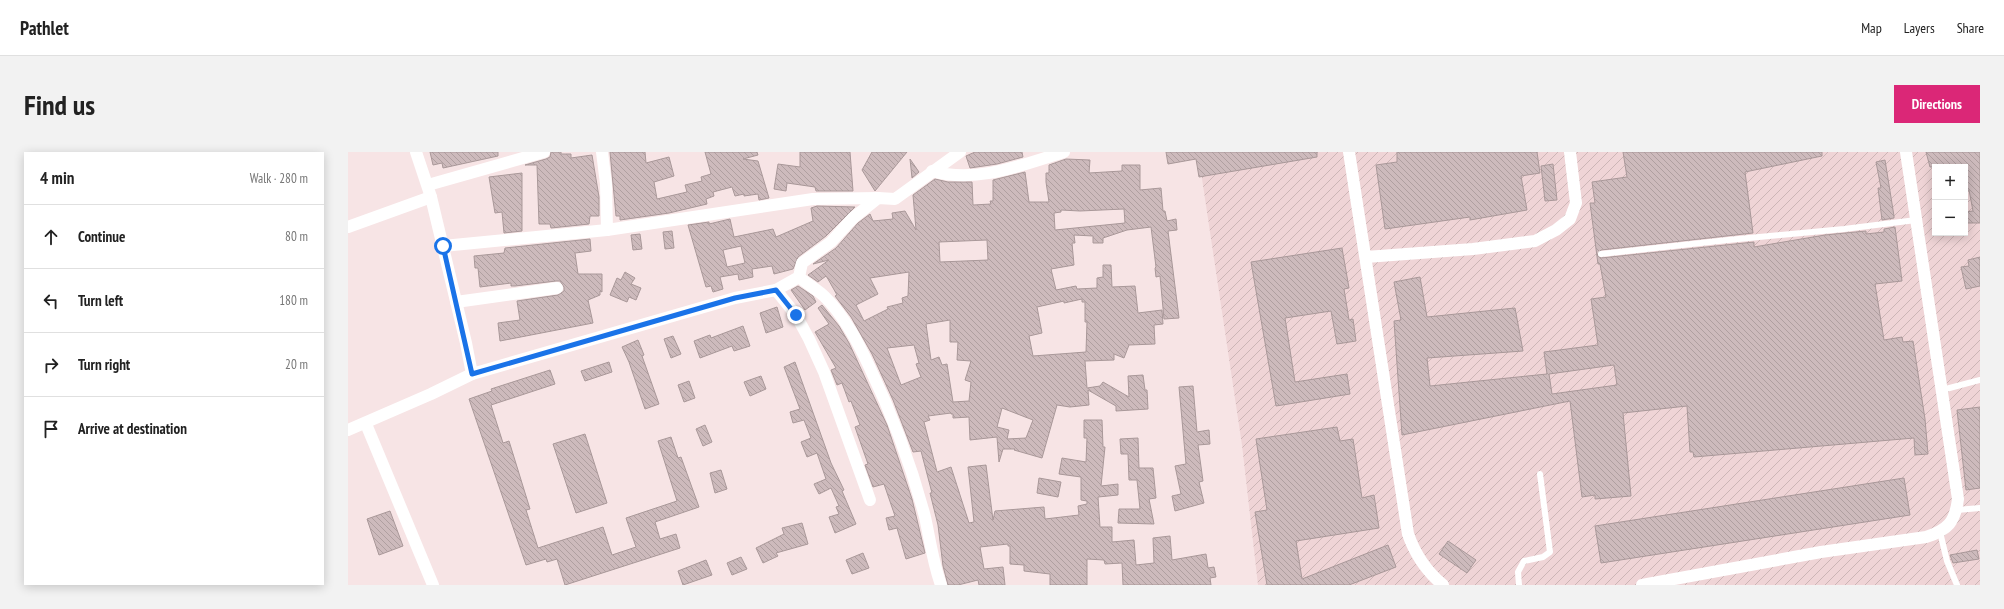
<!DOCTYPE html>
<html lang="en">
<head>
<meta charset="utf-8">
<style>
  :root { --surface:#fff; --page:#f2f2f2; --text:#222; --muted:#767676; --line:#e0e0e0; --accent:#db2777 }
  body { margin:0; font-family:"PT Sans Narrow",sans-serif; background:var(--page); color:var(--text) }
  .controls { position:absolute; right:12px; top:12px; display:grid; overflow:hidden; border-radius:0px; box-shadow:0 2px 10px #0003 }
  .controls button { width:36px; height:36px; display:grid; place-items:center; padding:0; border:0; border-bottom:1px solid var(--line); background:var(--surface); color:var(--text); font:20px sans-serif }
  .stop { position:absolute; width:12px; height:12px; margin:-9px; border:3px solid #1a73e8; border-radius:50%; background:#fff }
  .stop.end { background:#1a73e8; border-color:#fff; box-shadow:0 1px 4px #0008 }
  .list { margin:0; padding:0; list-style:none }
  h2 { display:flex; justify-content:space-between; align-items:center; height:52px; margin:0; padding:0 16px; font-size:17px }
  h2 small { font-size:13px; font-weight:400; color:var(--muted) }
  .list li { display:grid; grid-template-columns:26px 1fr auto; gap:12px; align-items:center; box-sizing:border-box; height:64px; padding:0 16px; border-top:1px solid var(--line) }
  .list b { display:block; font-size:15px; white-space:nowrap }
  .list em { font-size:13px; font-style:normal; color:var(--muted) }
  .icon { flex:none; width:22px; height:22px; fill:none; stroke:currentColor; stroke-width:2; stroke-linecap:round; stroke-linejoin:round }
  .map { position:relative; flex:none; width:1632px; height:433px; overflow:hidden; border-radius:0px }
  header { display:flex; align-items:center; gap:24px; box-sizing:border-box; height:56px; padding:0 20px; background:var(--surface); border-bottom:1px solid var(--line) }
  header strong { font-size:19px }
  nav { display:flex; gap:22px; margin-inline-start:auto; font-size:14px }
  .intro { display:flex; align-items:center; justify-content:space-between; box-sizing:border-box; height:96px; padding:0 24px }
  h1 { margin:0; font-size:28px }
  .button { padding:10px 18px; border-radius:0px; background:var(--accent); color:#fff; font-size:14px; font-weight:700 }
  main { display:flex; gap:24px; padding:0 24px }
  aside { flex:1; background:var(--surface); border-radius:0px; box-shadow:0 2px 10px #0003 }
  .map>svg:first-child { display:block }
  .industrial { fill:url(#industrial-furrows); fill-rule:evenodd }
  .building { fill:url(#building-back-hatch); stroke:#a99899; fill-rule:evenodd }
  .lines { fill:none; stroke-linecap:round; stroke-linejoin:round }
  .service { stroke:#fff; stroke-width:6 }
  .minor { stroke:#fff; stroke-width:12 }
  .route { stroke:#1a73e8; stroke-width:5 }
</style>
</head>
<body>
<header>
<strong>Pathlet</strong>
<nav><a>Map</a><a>Layers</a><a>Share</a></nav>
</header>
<div class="intro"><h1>Find us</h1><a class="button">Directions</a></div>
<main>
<aside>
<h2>4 min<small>Walk · 280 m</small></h2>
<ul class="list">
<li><svg class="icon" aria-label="ahead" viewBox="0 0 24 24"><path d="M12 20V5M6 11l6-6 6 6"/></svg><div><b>Continue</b></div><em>80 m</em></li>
<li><svg class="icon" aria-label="left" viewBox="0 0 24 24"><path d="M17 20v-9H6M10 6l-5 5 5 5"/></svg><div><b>Turn left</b></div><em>180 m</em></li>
<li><svg class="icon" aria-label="right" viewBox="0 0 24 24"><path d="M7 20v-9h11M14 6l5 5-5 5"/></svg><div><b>Turn right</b></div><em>20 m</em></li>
<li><svg class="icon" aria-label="arrive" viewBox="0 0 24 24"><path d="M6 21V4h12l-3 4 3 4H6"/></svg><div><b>Arrive at destination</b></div></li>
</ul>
</aside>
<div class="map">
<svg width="1632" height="433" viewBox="0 0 1632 433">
  <defs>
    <pattern id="industrial-furrows" width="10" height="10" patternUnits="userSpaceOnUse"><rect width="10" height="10" fill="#efd4d6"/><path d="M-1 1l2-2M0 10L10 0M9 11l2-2" fill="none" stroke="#ccb5b6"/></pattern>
    <pattern id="building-back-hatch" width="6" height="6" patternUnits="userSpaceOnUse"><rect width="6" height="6" fill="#cdbabc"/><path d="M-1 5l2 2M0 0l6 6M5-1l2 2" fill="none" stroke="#af9fa0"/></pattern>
  </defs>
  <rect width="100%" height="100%" fill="#f7e4e5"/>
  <path class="industrial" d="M850,0H1632V433H910L894,293ZM1587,15H1617V81H1587Z"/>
  <g class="building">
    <polygon points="82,0 150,0 150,4 95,16 94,11 85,13"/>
    <polygon points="203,0 213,0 213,2 223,2 223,6 244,3 251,45 251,64 242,64 241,72 203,76 202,72 191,72 189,13 177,13 198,7 202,5"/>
    <polygon points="262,0 297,0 298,11 321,5 326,24 306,30 309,47 339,40 337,33 354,29 353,25 363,22 357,0 409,0 410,3 395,7 410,9 421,46 411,48 410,42 396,44 396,42 387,44 384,35 365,40 366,44 358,47 359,52 321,61 272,68 272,64 268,64"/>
    <polygon points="452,0 502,0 505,39 468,39 467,35 439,31 438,39 426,37 430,12 452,15"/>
    <polygon points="524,0 559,0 527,39 514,18"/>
    <polygon points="627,0 674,0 675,5 649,12 622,16 618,4"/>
    <polygon points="818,0 969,0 969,5 851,25 848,7 820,12"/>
    <polygon points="1049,0 1189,0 1192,21 1173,24 1179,58 1122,68 1122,65 1037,77 1028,13 1049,10"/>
    <path d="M1275,0H1474V4L1397,20L1405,81L1253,98L1249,103L1253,106L1406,90V95L1477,83L1518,79V82L1536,80V77L1547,75L1554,129L1527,132L1536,188L1554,185L1555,190L1565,189L1577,267L1580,302L1567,303L1566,286L1346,305L1345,300H1342L1339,254L1275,261L1283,344L1247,347V343L1234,345L1222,249L1054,283L1046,169L1053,168L1046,130L1072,125L1079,165L1167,156L1175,199L1079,206L1082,234L1199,222L1196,200L1250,193L1243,147L1258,145L1252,112H1250L1242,51H1247L1244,30L1279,25ZM1266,213L1269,233L1204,242L1201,222Z"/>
    <polygon points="1578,0 1632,0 1632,71 1617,71 1617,60 1625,59 1621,38 1617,39 1617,15 1582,15"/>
    <polygon points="562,7 571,20 564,26"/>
    <path d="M718,7L742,8L741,21L774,19V13H792V38L813,36L815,59H817L819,69L828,67L829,78L820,79L831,166L816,167L812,124L808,125L807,116L808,115L803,75L779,78L755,86V91H745V84L726,83L727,91H724L726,113L703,117L708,138L728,134L729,137L749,136V126L755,125V113H763L764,135L787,134L790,161L814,158L815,172L806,173L807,192L781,193L776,206L766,202V208L737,209L739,236L752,234L755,230L781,245L780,224L795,223L797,238H799L800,257L768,259V254L740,238L741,253L722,255L709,253L694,306L666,298L667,297H655L651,310L649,285L622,288L621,265L605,266V262H603V261L580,264L582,268L576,270L589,320L603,315L621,371L626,370L620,315L638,313L645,368L647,359L696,355L697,367L731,363L730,354L739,352V349L733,348V325L711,322L714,306L738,310L739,286H736V268H754L755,295H757L753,334L770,332V343L750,345L752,375H764V390L786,388L788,413L806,411L805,386L822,384L824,408L858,402L860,416L866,415L868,425L862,426L863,433H775L774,411L757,412L756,408L739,407V433H702V422L676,419V413L662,412V394H660V392L632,395L636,417L655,415L657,433H631L630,428L610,433H600L595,414L590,373L582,341H584L573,299L565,300L545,248L524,202L503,165L487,144L489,143L480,127L478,124L470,130L460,123L481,108L465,112L488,96L510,71L522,62L525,69L545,67L544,61L557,59L568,78L565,43L587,27L600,30H624L625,53L643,52L642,49H645V28L677,20L681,50H701L698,30V21H701V13ZM776,57L777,71L707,78L706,61L713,60V58L732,59ZM639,88L640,108L592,110L591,90ZM561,120L560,144L554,146L555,151L539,155L540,157L516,169L508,153L530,142L522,126ZM734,147V150H737V170H739L738,200L685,204L681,184L694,181L689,155L716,149V151ZM602,168V190H610L609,208L623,209L617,228L623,230L621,249L605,250L599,212L594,213L591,205L583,208L578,172ZM566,193L571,211L568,212L573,225L553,233L539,196ZM654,256L685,268L678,286L659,287L661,278L649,275Z"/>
    <polygon points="1537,8 1546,64 1546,66 1534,68 1530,36 1533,36 1528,10"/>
    <polygon points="1205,12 1209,48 1197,49 1193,14"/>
    <polygon points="174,21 174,79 156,81 154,60 147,61 141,25"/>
    <path d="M469,54L507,55L478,84L450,105L445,117L426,122L424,114L404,117L405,125L391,128L390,122L372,125L375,137L365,140L363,134L358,135L340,73L361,70V72L382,67L386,85L425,77L428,85L465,69L463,56ZM393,94L397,111L379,115L375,98Z"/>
    <polygon points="324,79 326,96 317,97 315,80"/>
    <polygon points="292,82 294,97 285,98 283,83"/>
    <polygon points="242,87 243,99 227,101 230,122 254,122 254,140 252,139 252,143 240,148 245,171 152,189 150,171 172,168 169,149 210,143 216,139 216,135 212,129 208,129 167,134 163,134 163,131 132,135 130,116 127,116 126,104 156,101 157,96"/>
    <polygon points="994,96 1001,136 996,137 1001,168 1005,167 1008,189 989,192 983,159 937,166 947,230 999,222 1002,242 928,254 903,110"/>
    <polygon points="1632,105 1632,134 1618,137 1613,115 1621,114 1620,108"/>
    <polygon points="277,120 287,126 283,132 293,136 288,148 281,145 279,150 262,143 269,126 273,128"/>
    <polygon points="450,134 465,144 468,150 457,158 443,138"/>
    <polygon points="474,153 491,174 501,191 539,273 564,347 577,401 558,407 549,376 541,378 538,366 547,364 536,332 525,335 517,313 520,312 507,275 512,273 503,249 501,250 494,231 489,233 483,218 488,216 467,180 481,172 470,156"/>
    <polygon points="429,155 435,175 418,181 412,161"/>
    <polygon points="395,174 402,194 386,199 384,194 352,206 346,189 362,183 363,186"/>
    <polygon points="325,184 333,202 323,206 316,187"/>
    <polygon points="290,188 296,203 294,204 311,252 297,257 281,210 274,195"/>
    <polygon points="261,210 264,220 237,229 233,219"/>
    <polygon points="447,210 483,311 496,338 494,339 508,372 487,381 481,365 491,362 488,355 491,354 483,336 471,342 466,332 478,327 469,301 459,305 453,290 463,286 456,268 445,271 442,260 452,257 436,215"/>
    <polygon points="202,218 207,232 143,253 155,291 161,289 182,357 178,358 190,396 255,375 264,403 288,395 278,366 329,349 310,289 323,285 330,306 333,305 351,355 307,370 312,387 328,382 332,396 217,433 209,407 199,410 198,407 178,413 121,247 144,239 143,237"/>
    <polygon points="413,224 418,237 402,244 396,230"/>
    <polygon points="341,229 347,246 336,250 330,233"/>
    <polygon points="845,234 849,280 861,278 862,292 850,293 855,329 851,330 856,351 827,359 824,344 833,342 827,314 838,312 831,235"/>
    <polygon points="1632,255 1632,336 1618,338 1609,258"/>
    <polygon points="357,273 364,290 355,294 348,277"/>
    <polygon points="989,275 992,289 1005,287 1014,346 1026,343 1031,376 948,389 954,427 1040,393 1048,415 1001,433 919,433 907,360 919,358 908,287"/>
    <polygon points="237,282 259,351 228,361 205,292"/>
    <polygon points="790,286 791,316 805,316 808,346 801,347 806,372 770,371 771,357 792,357 789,328 781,328 780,302 773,302 772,287"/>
    <polygon points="373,318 379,337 367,341 362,321"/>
    <polygon points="691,326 713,330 710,345 689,341"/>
    <polygon points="1556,326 1562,363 1253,411 1247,374"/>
    <polygon points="42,359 55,394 31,403 19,367"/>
    <polygon points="454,371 460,392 428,401 430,404 415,411 408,396 436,382 434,376"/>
    <polygon points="1100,389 1128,408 1119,421 1091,402"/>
    <polygon points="1629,398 1631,407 1605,411 1602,403"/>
    <polygon points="515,401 521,416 504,422 498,408"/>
    <polygon points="393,405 399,417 384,423 379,411"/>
    <polygon points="358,408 364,423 335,433 330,419"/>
  </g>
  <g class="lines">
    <g class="service">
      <polyline points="1253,102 1380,88 1496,77 1568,68"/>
      <polyline points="1594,238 1632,228"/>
      <polyline points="1609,358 1632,356"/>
      <polyline points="1592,380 1599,409 1609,433"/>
      <polyline points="1171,433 1170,420 1176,409 1195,405 1202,400 1192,322"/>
    </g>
    <g class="minor">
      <polyline points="68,0 83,45 118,191 124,222"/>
      <polyline points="254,0 258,32 259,78"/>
      <path d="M1001,0L1060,382C1067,402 1078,419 1095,433"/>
      <path d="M584,19C628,32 674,13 716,0"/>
      <polyline points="80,33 196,0"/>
      <polyline points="0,75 83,45"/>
      <polyline points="95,94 259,78 465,47 530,46"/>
      <polyline points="1018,105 1125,97 1187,89 1208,78 1222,67 1228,51 1222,0"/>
      <path d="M451,125C459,132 470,138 477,145C497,165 510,190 521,214C545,264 563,312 577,365C582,388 585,411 593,433"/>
      <polyline points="428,138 448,163 461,187 476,220 522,348"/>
      <polyline points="108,150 209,136"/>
      <polyline points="18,272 85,433"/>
      <polyline points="0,278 83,242 124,222 387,146 428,138 451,125 454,111 483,90 505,66 530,46 547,47 612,0"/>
      <path d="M1294,433L1473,400L1578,385C1600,378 1607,370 1610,347L1558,0"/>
    </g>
  </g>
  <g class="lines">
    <polyline class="route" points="95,94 124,222 387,146 428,138 448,163"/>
  </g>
</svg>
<div class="controls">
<button>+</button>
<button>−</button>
</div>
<div class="stop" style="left:95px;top:94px"></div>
<div class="stop end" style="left:448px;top:163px"></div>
</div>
</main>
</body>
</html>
